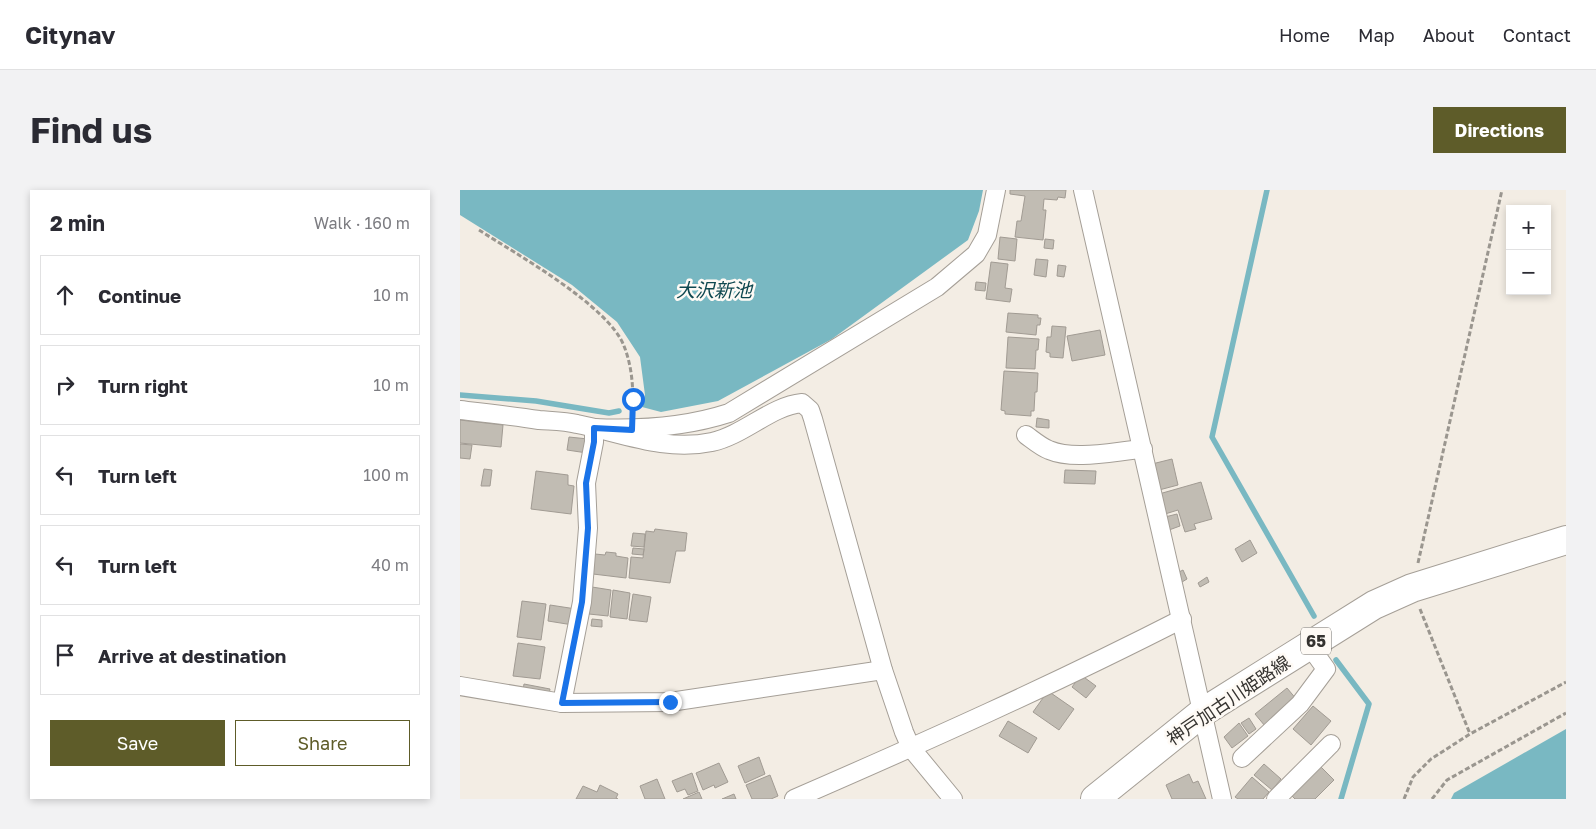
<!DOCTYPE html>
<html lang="en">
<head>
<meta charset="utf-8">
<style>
  :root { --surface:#fff; --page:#f2f2f3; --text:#2b2b33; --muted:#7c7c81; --line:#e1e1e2; --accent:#5e5c29 }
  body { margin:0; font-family:"Golos Text","Noto Sans JP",sans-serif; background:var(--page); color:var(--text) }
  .controls { position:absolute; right:15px; top:15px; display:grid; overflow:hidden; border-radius:0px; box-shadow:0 2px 8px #0003 }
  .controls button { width:45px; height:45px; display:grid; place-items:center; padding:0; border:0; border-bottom:1px solid var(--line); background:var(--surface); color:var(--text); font:25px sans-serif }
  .stop { position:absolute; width:15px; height:15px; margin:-11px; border:4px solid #1a73e8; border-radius:50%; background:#fff }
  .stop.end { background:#1a73e8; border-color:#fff; box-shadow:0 1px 5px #0008 }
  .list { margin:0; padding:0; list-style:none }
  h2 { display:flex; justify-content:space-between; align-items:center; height:65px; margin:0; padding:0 20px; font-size:21px }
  h2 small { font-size:16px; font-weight:400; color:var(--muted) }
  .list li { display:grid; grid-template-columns:32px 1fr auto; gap:15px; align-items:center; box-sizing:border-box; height:80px; margin:0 10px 10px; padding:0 10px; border:1px solid var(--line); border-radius:0px }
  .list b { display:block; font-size:19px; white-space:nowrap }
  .list em { font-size:16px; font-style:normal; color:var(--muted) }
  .actions { display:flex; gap:10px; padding:15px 20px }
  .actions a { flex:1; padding:11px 0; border:1px solid var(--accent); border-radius:0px; text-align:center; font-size:18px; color:var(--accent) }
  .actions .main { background:var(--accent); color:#fff }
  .icon { flex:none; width:28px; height:28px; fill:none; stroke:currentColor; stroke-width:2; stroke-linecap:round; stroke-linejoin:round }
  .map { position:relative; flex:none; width:1106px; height:609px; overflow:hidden; border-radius:0px }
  header { display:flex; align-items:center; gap:30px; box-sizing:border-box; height:70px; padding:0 25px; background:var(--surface); border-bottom:1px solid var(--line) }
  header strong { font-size:24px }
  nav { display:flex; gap:28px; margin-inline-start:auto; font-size:18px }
  .intro { display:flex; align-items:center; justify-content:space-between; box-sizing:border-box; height:120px; padding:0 30px }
  h1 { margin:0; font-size:35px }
  .button { padding:12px 22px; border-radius:0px; background:var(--accent); color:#fff; font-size:18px; font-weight:700 }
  main { display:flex; gap:30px; padding:0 30px }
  aside { flex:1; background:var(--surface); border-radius:0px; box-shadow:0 2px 8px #0003 }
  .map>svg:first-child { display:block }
  .water { fill:#79b8c2 }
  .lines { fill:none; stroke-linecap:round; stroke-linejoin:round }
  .stream { stroke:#79b8c2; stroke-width:5.5 }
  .building { fill:#c1bcb3; stroke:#a19b93 }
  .minor-casing { stroke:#a59f97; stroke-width:20 }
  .primary-casing { stroke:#a59f97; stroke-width:30 }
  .path { stroke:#9a968f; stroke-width:3; stroke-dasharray:5 2.5; stroke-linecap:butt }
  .minor { stroke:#fff; stroke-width:18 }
  .primary { stroke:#fff; stroke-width:28 }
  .route { stroke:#1a73e8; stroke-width:6 }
  .labels { text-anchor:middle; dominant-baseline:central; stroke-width:5; stroke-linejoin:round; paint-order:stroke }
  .shield { fill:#fefaf5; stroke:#716f6b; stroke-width:1 }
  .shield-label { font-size:16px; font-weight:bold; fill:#353330 }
  .street-label { font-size:18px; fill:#353330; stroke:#fefaf5 }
  .water-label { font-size:19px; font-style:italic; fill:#0f4850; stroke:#fefaf5 }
</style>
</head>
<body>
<header>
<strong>Citynav</strong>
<nav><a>Home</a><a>Map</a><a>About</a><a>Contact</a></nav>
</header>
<div class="intro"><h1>Find us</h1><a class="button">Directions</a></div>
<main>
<aside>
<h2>2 min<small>Walk · 160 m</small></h2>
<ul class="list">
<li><svg class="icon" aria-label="ahead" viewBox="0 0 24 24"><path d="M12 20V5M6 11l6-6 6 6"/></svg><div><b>Continue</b></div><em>10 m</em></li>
<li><svg class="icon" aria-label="right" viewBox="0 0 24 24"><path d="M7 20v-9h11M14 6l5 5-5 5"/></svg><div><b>Turn right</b></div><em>10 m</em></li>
<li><svg class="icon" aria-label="left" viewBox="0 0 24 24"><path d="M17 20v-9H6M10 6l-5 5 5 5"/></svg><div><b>Turn left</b></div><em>100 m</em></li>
<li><svg class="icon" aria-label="left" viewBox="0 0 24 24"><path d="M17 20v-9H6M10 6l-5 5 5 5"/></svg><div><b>Turn left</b></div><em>40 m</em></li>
<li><svg class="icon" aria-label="arrive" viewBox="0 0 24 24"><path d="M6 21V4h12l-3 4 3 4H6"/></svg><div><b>Arrive at destination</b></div></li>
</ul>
<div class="actions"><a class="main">Save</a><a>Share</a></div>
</aside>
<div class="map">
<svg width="1106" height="609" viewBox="0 0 1106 609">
  <rect width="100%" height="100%" fill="#f3ede4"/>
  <g class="water">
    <polygon points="0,0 523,0 519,21 508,50 372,149 258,211 201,222 182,217 185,205 180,167 157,132 112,95 0,25"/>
    <polygon points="1106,539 1106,609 991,609 994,603"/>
  </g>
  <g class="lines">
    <g class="stream">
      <polyline points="807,0 752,247 854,426"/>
      <polyline points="0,205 76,211 149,223 159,221"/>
      <polyline points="876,470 909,514 881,609"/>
    </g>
  </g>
  <g class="building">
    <polygon points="550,0 606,0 605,8 598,7 597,10 584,9 583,20 586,20 583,50 555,47 557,31 561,31 565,6 550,4"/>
    <polygon points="540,47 557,49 555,71 538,69"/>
    <polygon points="585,49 594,50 593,59 584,58"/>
    <polygon points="576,69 588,70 586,87 574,85"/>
    <polygon points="531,72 548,74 545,98 552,99 550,112 526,109"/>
    <polygon points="598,75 606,76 604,87 597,86"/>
    <polygon points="516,92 526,93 525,101 515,100"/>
    <polygon points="548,123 578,125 578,128 581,128 580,135 577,135 576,145 546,142"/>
    <polygon points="592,136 606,137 603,168 590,167 590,163 586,162 587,147 591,147"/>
    <polygon points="640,140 645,165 612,171 607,146"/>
    <polygon points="548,147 579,149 578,160 576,160 575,179 546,178"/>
    <polygon points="544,181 578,183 577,202 575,202 574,221 571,221 571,226 545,224 545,221 541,220"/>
    <polygon points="577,228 589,230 589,238 576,237"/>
    <polygon points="0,230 43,235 41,257 0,253"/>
    <polygon points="109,247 128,249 127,263 107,260"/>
    <polygon points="0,254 12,255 10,269 0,268"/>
    <polygon points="712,269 718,295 699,300 692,274"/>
    <polygon points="24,279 32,280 30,296 21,296"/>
    <polygon points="605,280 636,281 635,294 604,293"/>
    <polygon points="76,281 108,285 108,295 114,296 111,324 71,319"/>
    <polygon points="741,292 752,329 734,334 736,339 725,342 718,320 705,324 699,304"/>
    <polygon points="717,324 720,336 709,340 705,327"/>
    <polygon points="195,339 227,343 225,361 216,361 210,393 169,388 171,367 183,368 186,341 194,342"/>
    <polygon points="173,343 185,344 184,357 171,356"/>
    <polygon points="790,350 797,363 782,372 775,359"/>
    <polygon points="173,358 184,359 183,365 172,364"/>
    <polygon points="146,362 156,363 156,366 168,368 166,388 133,384 135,364 145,365"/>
    <polygon points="723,380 727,389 722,392 717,383"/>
    <polygon points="747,387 749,392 740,397 738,393"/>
    <polygon points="132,397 151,400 148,426 129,424"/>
    <polygon points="153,400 170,403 167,429 150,427"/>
    <polygon points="173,404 191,407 187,432 169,430"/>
    <polygon points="62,411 86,414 81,450 57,447"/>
    <polygon points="90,415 116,419 113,435 88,431"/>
    <polygon points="132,429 142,430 142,437 131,436"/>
    <polygon points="58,453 85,457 80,489 53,486"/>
    <polygon points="621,485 636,496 626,508 612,497"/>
    <polygon points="64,494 90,499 89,505 63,500"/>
    <polygon points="827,498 837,510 805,536 795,524"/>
    <polygon points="588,501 614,519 599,540 573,522"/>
    <polygon points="853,516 871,531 851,555 833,539"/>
    <polygon points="789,528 796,539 789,544 781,533"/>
    <polygon points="548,531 577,548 568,563 539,546"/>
    <polygon points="779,533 788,546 772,558 764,547"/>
    <polygon points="299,567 305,584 285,593 278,576"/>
    <polygon points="259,573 268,592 255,598 254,595 243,600 236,583"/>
    <polygon points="804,574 821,589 812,600 794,585"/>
    <polygon points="860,576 874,590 855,609 835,609 831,605"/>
    <polygon points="232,583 238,601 228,605 225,599 217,602 212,591"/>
    <polygon points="729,584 733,593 738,591 746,609 712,609 706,595"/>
    <polygon points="310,585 318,606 311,609 292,609 286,595"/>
    <polygon points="792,587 809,602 803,609 778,609 775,607"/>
    <polygon points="197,589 205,609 185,609 180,596"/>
    <polygon points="140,595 158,604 156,608 158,609 116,609 123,596 137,602"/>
    <polygon points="239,602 242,609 223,609"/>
    <polygon points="274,604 276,609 262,609"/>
  </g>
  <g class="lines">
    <g class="minor-casing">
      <g id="minor">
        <polyline points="623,0 762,609"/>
        <path d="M0,220C26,223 53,226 79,230C92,231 105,231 117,234C162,243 205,262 252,252C284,245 311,216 342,213L350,220L353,229L423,480L444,542L451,558L493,609"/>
        <path d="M566,245C573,250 581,257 589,260C615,271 655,261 683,259"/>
        <polyline points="0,496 102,513 210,512 423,480"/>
        <path d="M102,513L122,412L128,338L126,293L134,252V238C179,240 226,237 269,223L477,97L516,64L527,45L536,0"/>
        <polyline points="782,568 840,514 866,479 849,455"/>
        <path d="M334,609C465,552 595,494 722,429"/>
        <polyline points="816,609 871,554"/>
      </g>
    </g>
    <g class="primary-casing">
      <polyline id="primary" points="635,609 743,522 914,415 952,398 1106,350"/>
    </g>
    <g class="path">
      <path d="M19,40C56,64 149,116 164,156C172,176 174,200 172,221"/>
      <polyline points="958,373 1042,0"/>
      <polyline points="960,419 1010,544"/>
      <polyline points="944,609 953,587 971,569 1010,544 1106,492"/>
      <polyline points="972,609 987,590 1106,523"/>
    </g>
    <use href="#minor" class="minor"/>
    <use href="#primary" class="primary"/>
  </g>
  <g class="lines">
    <polyline class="route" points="173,209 172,240 134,238 134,252 126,293 128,338 122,412 102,513 210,512"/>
  </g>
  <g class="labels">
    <rect class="shield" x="841" y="437.5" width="30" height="27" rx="4"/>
    <g class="shield-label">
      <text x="856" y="451">65</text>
    </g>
    <g class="street-label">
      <text transform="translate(768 510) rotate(-34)">神戸加古川姫路線</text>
    </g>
    <g class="water-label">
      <text x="254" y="99">大沢新池</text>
    </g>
  </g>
</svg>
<div class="controls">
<button>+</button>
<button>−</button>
</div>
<div class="stop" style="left:173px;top:209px"></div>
<div class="stop end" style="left:210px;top:512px"></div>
</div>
</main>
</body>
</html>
